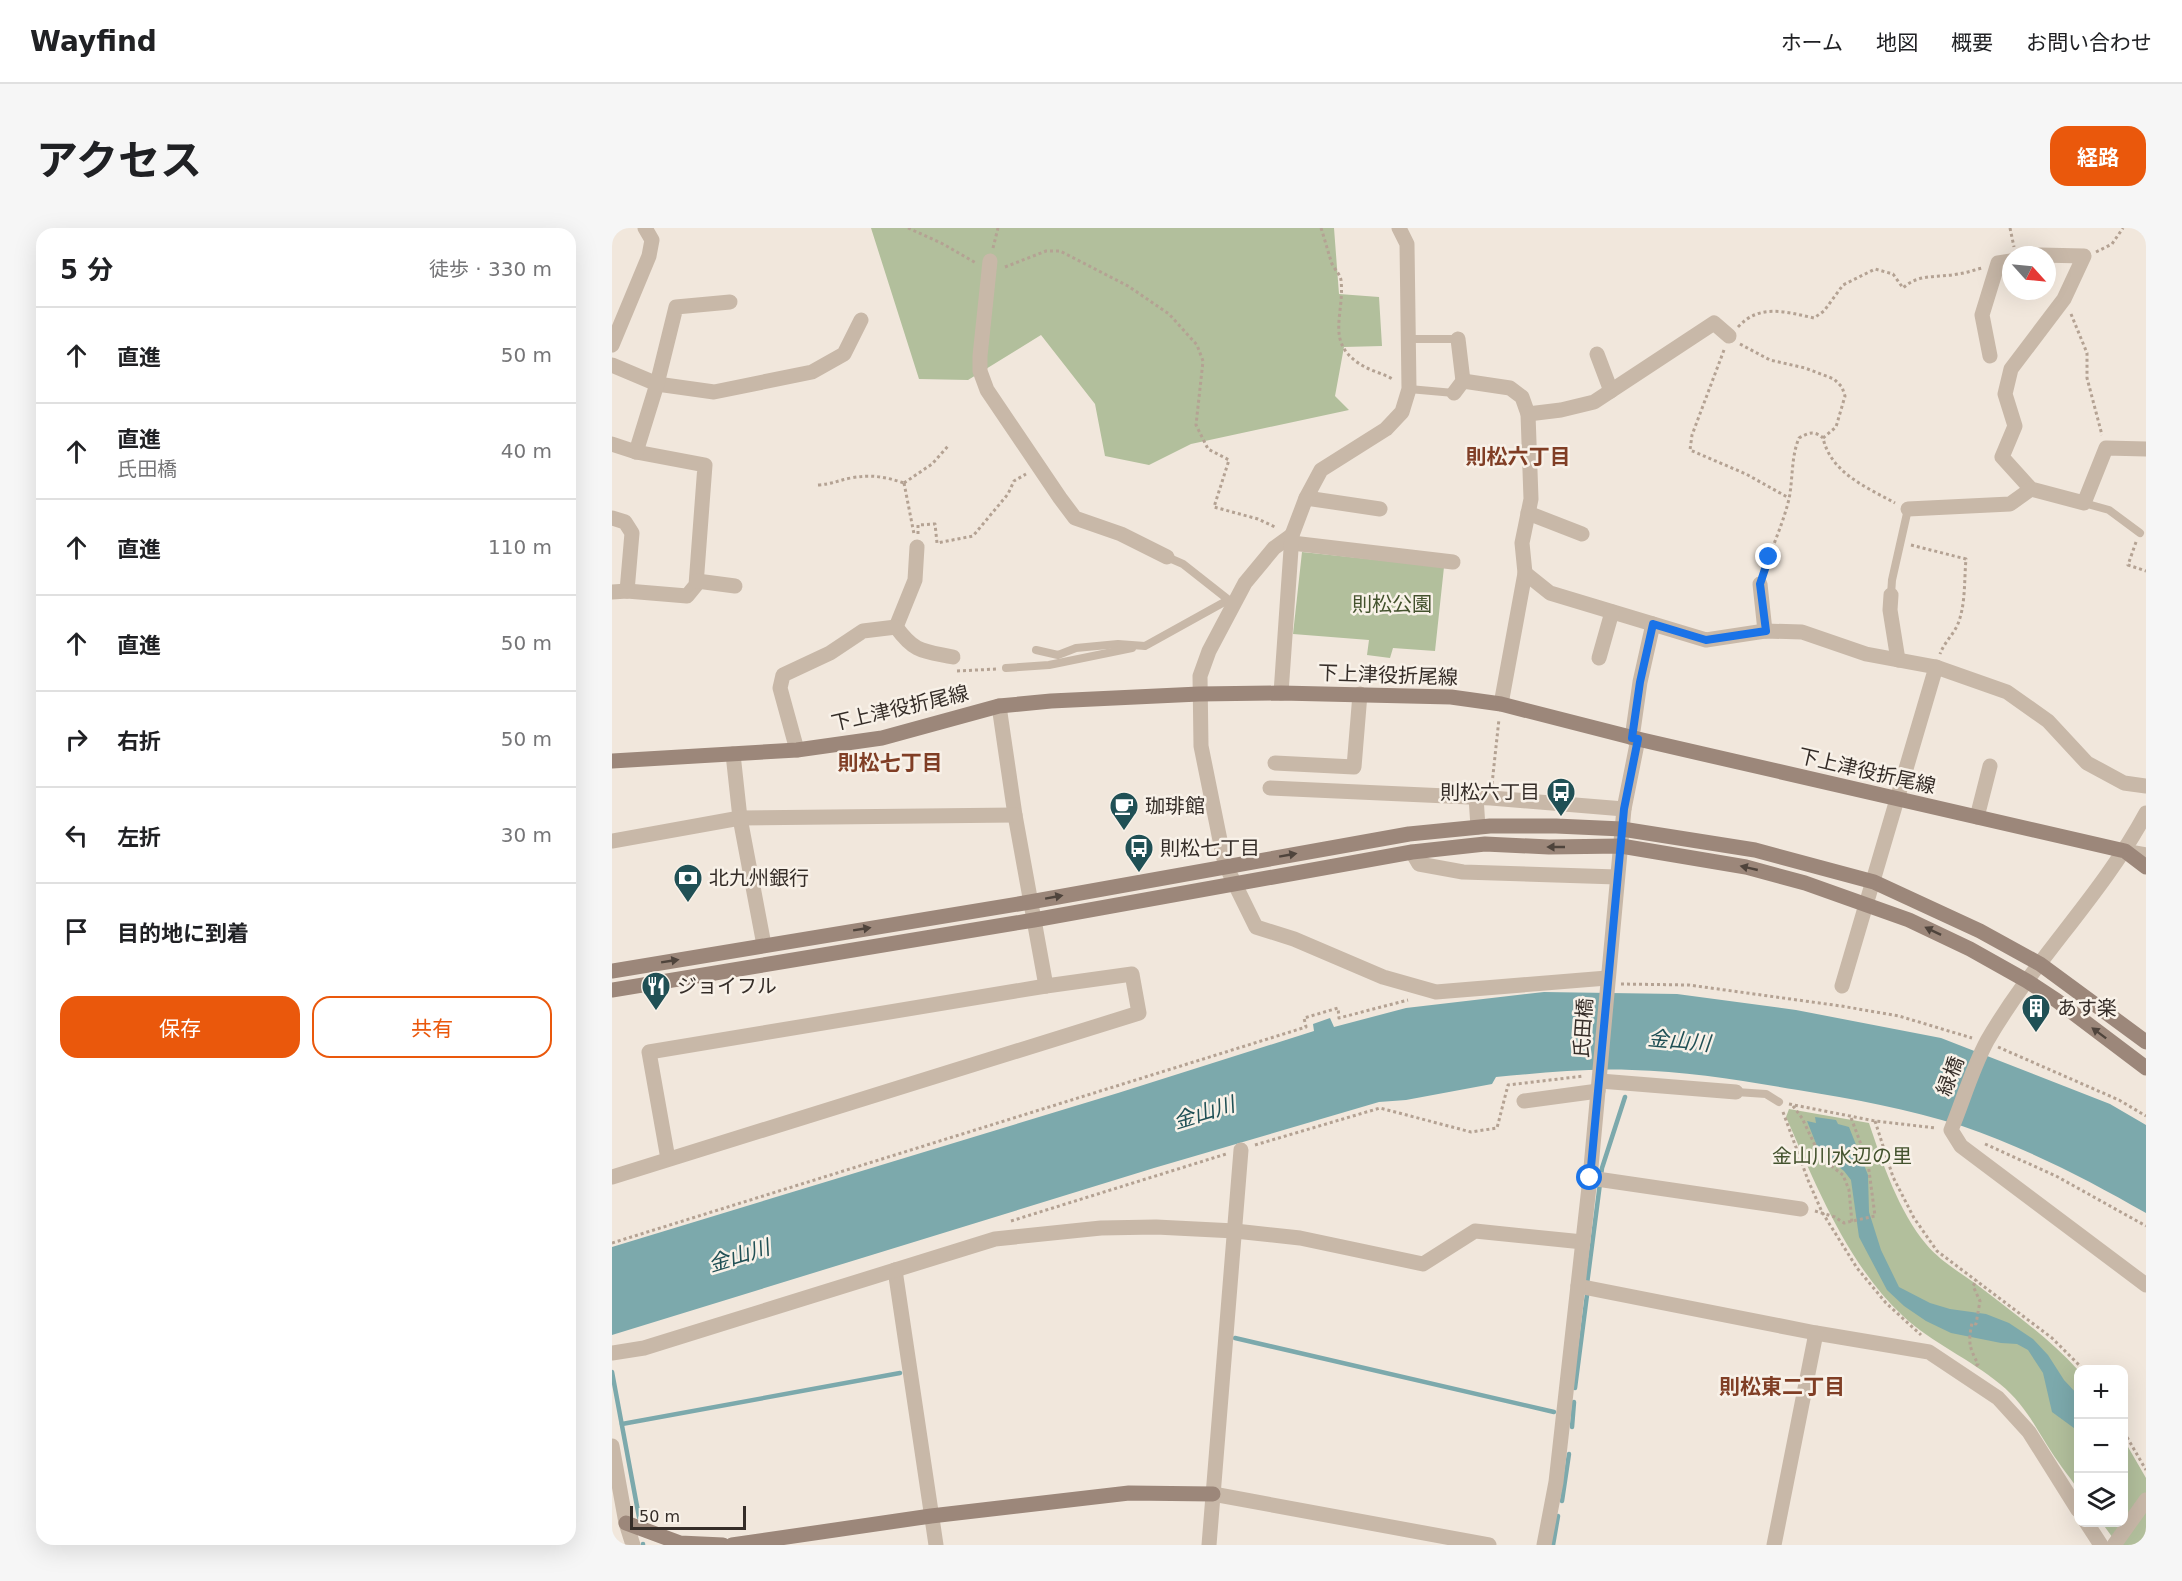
<!DOCTYPE html>
<html lang="ja">
<head>
<meta charset="utf-8">
<style>
  :root { --surface:#fff; --page:#f6f6f6; --text:#202124; --muted:#757577; --line:#e0e0e0; --accent:#ea580c }
  body { margin:0; font-family:"DejaVu Sans","Noto Sans JP",sans-serif; background:var(--page); color:var(--text) }
  .controls { position:absolute; right:18px; bottom:18px; display:grid; overflow:hidden; border-radius:12px; box-shadow:0 6px 24px #0002 }
  .controls button { width:54px; height:54px; display:grid; place-items:center; padding:0; border:0; border-bottom:2px solid var(--line); background:var(--surface); color:var(--text); font:30px sans-serif }
  .compass { position:absolute; left:1390px; top:18px; width:54px; height:54px; border-radius:50%; background:var(--surface); box-shadow:0 6px 24px #0002; rotate:117deg }
  .scale { position:absolute; left:18px; bottom:15px; width:116px; box-sizing:border-box; padding-left:6px; border:3px solid #352d28; border-top:0; font-size:16px; line-height:21px; white-space:nowrap; color:#352d28; -webkit-text-stroke:4px #f8f1e8; paint-order:stroke }
  .stop { position:absolute; width:18px; height:18px; margin:-14px; border:4px solid #1a73e8; border-radius:50%; background:#fff }
  .stop.end { background:#1a73e8; border-color:#fff; box-shadow:0 2px 6px #0008 }
  .list { margin:0; padding:0; list-style:none }
  h2 { display:flex; justify-content:space-between; align-items:center; height:78px; margin:0; padding:0 24px; font-size:26px }
  h2 small { font-size:20px; font-weight:400; color:var(--muted) }
  .list li { display:grid; grid-template-columns:39px 1fr auto; gap:18px; align-items:center; box-sizing:border-box; height:96px; padding:0 24px; border-top:2px solid var(--line) }
  .list b { display:block; font-size:22px; white-space:nowrap }
  .list p { margin:0; font-size:20px; white-space:nowrap; color:var(--muted) }
  .list em { font-size:20px; font-style:normal; color:var(--muted) }
  .actions { display:flex; gap:12px; padding:18px 24px }
  .actions a { flex:1; padding:14px 0; border:2px solid var(--accent); border-radius:18px; text-align:center; font-size:21px; color:var(--accent) }
  .actions .main { background:var(--accent); color:#fff }
  .icon { flex:none; width:33px; height:33px; fill:none; stroke:currentColor; stroke-width:2; stroke-linecap:round; stroke-linejoin:round }
  .map { position:relative; flex:none; width:1534px; height:1317px; overflow:hidden; border-radius:18px }
  header { display:flex; align-items:center; gap:36px; box-sizing:border-box; height:84px; padding:0 30px; background:var(--surface); border-bottom:2px solid var(--line) }
  header strong { font-size:28px }
  nav { display:flex; gap:33px; margin-inline-start:auto; font-size:21px }
  .intro { display:flex; align-items:center; justify-content:space-between; box-sizing:border-box; height:144px; padding:0 36px }
  h1 { margin:0; font-size:42px }
  .button { padding:15px 27px; border-radius:18px; background:var(--accent); color:#fff; font-size:21px; font-weight:700 }
  main { display:flex; gap:36px; padding:0 36px }
  aside { flex:1; background:var(--surface); border-radius:18px; box-shadow:0 6px 24px #0002 }
  .map>svg:first-child { display:block }
  .green { fill:#b2bf9c }
  .water { fill:#7ca9ac }
  .lines { fill:none; stroke-linecap:round; stroke-linejoin:round }
  .stream { stroke:#7ca9ac; stroke-width:4.5 }
  .path { stroke:#b4a293; stroke-width:3; stroke-dasharray:3 3; stroke-linecap:butt }
  .lane { stroke:#c8b8a8; stroke-width:8 }
  .street { stroke:#c8b8a8; stroke-width:15 }
  .secondary { stroke:#9c877a; stroke-width:15 }
  .oneway { fill:#4f443c }
  .route { stroke:#1a73e8; stroke-width:8 }
  .labels { text-anchor:middle; dominant-baseline:central; stroke-width:5; stroke-linejoin:round; paint-order:stroke }
  .park-label { font-size:20px; fill:#43522d; stroke:#f8f1e8 }
  .street-label { font-size:20px; fill:#352d28; stroke:#f8f1e8 }
  .poi-label { font-size:20px; fill:#352d28; stroke:#f8f1e8; text-anchor:start }
  .neighbourhood-label { font-size:21px; font-weight:bold; fill:#803e25; stroke:#f8f1e8 }
  .water-label { font-size:21px; font-style:italic; fill:#205055; stroke:#f8f1e8 }
</style>
</head>
<body>
<header>
<strong>Wayfind</strong>
<nav><a>ホーム</a><a>地図</a><a>概要</a><a>お問い合わせ</a></nav>
</header>
<div class="intro"><h1>アクセス</h1><a class="button">経路</a></div>
<main>
<aside>
<h2>5 分<small>徒歩 · 330 m</small></h2>
<ul class="list">
<li><svg class="icon" aria-label="ahead" viewBox="0 0 24 24"><path d="M12 20V5M6 11l6-6 6 6"/></svg><div><b>直進</b></div><em>50 m</em></li>
<li><svg class="icon" aria-label="ahead" viewBox="0 0 24 24"><path d="M12 20V5M6 11l6-6 6 6"/></svg><div><b>直進</b><p>氏田橋</p></div><em>40 m</em></li>
<li><svg class="icon" aria-label="ahead" viewBox="0 0 24 24"><path d="M12 20V5M6 11l6-6 6 6"/></svg><div><b>直進</b></div><em>110 m</em></li>
<li><svg class="icon" aria-label="ahead" viewBox="0 0 24 24"><path d="M12 20V5M6 11l6-6 6 6"/></svg><div><b>直進</b></div><em>50 m</em></li>
<li><svg class="icon" aria-label="right" viewBox="0 0 24 24"><path d="M7 20v-9h11M14 6l5 5-5 5"/></svg><div><b>右折</b></div><em>50 m</em></li>
<li><svg class="icon" aria-label="left" viewBox="0 0 24 24"><path d="M17 20v-9H6M10 6l-5 5 5 5"/></svg><div><b>左折</b></div><em>30 m</em></li>
<li><svg class="icon" aria-label="arrive" viewBox="0 0 24 24"><path d="M6 21V4h12l-3 4 3 4H6"/></svg><div><b>目的地に到着</b></div></li>
</ul>
<div class="actions"><a class="main">保存</a><a>共有</a></div>
</aside>
<div class="map">
<svg width="1534" height="1317" viewBox="0 0 1534 1317">
  <rect width="100%" height="100%" fill="#f1e7dc"/>
  <g class="green">
    <polygon points="259,0 722,0 727,66 767,69 770,118 732,119 723,168 737,182 579,216 537,237 493,228 483,176 429,107 356,152 307,151"/>
    <polygon points="690,324 832,339 823,423 781,420 778,430 755,427 757,412 681,406"/>
    <path d="M1177,881L1257,895C1270,934 1287,984 1314,1016C1327,1032 1347,1044 1364,1056C1399,1083 1436,1109 1466,1142V1261C1456,1247 1444,1232 1435,1217C1420,1193 1411,1175 1388,1156C1358,1131 1320,1115 1291,1088C1235,1036 1204,957 1174,889Z"/>
    <polygon points="1512,1212 1534,1250 1534,1317 1506,1317 1490,1295 1512,1294"/>
  </g>
  <g class="water">
    <path d="M932,764L1065,766L1184,782L1329,810L1498,876L1534,897V985C1475,951 1414,920 1350,898C1296,881 1241,871 1186,862C1131,853 1075,843 1020,842C974,840 929,845 884,849L880,856L794,872L767,874L542,940L0,1107V1019L506,865L702,803L701,796L718,790L722,799L794,780Z"/>
    <polygon points="1203,889 1224,892 1226,896 1237,899 1256,947 1257,984 1269,1022 1287,1059 1318,1075 1338,1081 1374,1086 1397,1095 1421,1111 1436,1127 1452,1152 1466,1167 1466,1203 1440,1184 1431,1145 1416,1122 1405,1116 1389,1115 1339,1105 1314,1093 1292,1078 1275,1062 1247,1009 1239,952 1232,943 1207,923 1195,893 1204,895"/>
  </g>
  <g class="lines">
    <g class="stream">
      <polyline points="975,1056 990,940 1013,869"/>
      <polyline points="623,1110 942,1184"/>
      <polyline points="0,1144 27,1289"/>
      <polyline points="963,1160 975,1067"/>
      <polyline points="10,1196 288,1145"/>
      <polyline points="960,1199 962,1174"/>
      <polyline points="950,1273 957,1226"/>
      <polyline points="31,1316 31,1317"/>
      <polyline points="941,1317 946,1288"/>
    </g>
    <g class="path">
      <polyline points="296,0 331,16 364,35"/>
      <path d="M709,0C713,12 716,24 720,36C723,42 728,46 729,52C733,88 711,116 753,139C762,144 773,146 782,152"/>
      <polyline points="1398,0 1402,19"/>
      <polyline points="381,20 386,0"/>
      <polyline points="1484,24 1500,16 1511,0"/>
      <polyline points="393,39 434,23 448,23 516,58 557,86 585,117 591,133 584,197 596,221 617,232 602,279 646,291 665,300"/>
      <polyline points="1459,86 1475,125 1475,150 1490,207"/>
      <path d="M1126,99C1148,75 1174,84 1202,90L1212,83L1231,57L1263,41L1281,46L1291,60C1307,45 1326,50 1346,46C1354,45 1362,42 1370,40"/>
      <path d="M1128,116L1158,132L1193,140L1222,151L1230,159L1233,168L1224,199L1211,210C1219,245 1254,259 1283,275"/>
      <polyline points="1112,122 1080,207 1078,222 1134,246 1177,270"/>
      <polyline points="292,255 302,306"/>
      <polyline points="292,255 320,236 336,218"/>
      <path d="M206,257C221,256 227,252 239,250C259,246 274,249 292,255"/>
      <polyline points="306,306 306,297 323,296 325,315 361,308 396,266 402,253 414,246"/>
      <polyline points="1524,314 1516,337 1534,343"/>
      <path d="M1299,317L1354,331C1352,352 1354,378 1345,398C1340,408 1332,415 1328,426"/>
      <path d="M1152,343C1160,319 1171,296 1177,271C1181,251 1179,229 1187,210C1196,205 1202,202 1211,210"/>
      <polyline points="345,443 385,441"/>
      <polyline points="880,556 887,491"/>
      <polyline points="1009,756 1077,757 1229,778 1287,788 1360,810"/>
      <polyline points="1386,819 1507,872 1534,888"/>
      <polyline points="1177,876 1263,893 1324,900"/>
      <polyline points="1181,878 1190,890 1209,930 1231,947 1237,962 1240,995"/>
      <polyline points="1171,884 1196,952 1210,984 1245,1040 1274,1075 1309,1107"/>
      <polyline points="1263,893 1281,949 1302,990 1325,1023 1440,1110 1472,1142"/>
      <polyline points="1373,916 1444,948 1534,998"/>
      <polyline points="643,917 768,880 859,904 885,900 896,857 972,848"/>
      <polyline points="1203,983 1223,989 1232,995 1263,988 1256,935 1238,887"/>
      <polyline points="399,993 614,926"/>
      <polyline points="0,1015 694,799 692,790 726,780 727,790 796,772"/>
      <path d="M1364,1138L1366,1136C1357,1119 1356,1114 1360,1095L1364,1096L1368,1073L1361,1058L1365,1052"/>
      <polyline points="1512,1204 1534,1242"/>
    </g>
    <g class="lane">
      <polyline points="796,111 846,111"/>
      <polyline points="797,161 842,165"/>
      <polyline points="1472,275 1497,282 1528,305"/>
      <polyline points="555,329 571,336 618,373"/>
      <polyline points="1279,367 1280,352 1296,281"/>
      <polyline points="424,422 446,427 464,420 506,416 533,418 616,372"/>
      <polyline points="394,440 437,437 520,420"/>
      <polyline points="1124,864 1154,866 1167,874"/>
    </g>
    <g class="street">
      <polyline points="1428,27 1472,28 1452,71 1399,141 1393,166 1403,198 1390,229 1419,261 1472,275 1494,220 1534,221"/>
      <polyline points="378,33 368,128 368,143 375,162 448,270 463,290 509,306 555,329"/>
      <polyline points="846,111 851,153"/>
      <polyline points="0,117 37,28 40,12 33,0"/>
      <polyline points="985,126 999,163"/>
      <polyline points="1378,128 1370,87 1386,35 1399,33"/>
      <polyline points="0,137 45,156 102,164 200,144 232,126 249,92"/>
      <polyline points="842,165 851,153 898,160 910,169 916,186 919,271 910,315 913,345 889,476"/>
      <polyline points="916,186 949,182 982,174 1102,95 1117,108"/>
      <polyline points="0,216 24,224 93,237 84,357 75,368 15,363 0,364"/>
      <polyline points="24,224 45,156 64,79 118,74"/>
      <polyline points="694,270 768,281"/>
      <polyline points="1296,281 1398,276 1419,261"/>
      <polyline points="916,285 970,306"/>
      <polyline points="0,290 13,294 20,305 15,363"/>
      <polyline points="680,307 662,320 633,355 597,423 588,448 589,518 611,627 614,638 644,699 682,711 771,749 824,764 995,750"/>
      <polyline points="680,315 841,334"/>
      <polyline points="913,345 938,365 1094,412 1153,403 1190,404 1254,426 1324,439 1395,464 1436,493 1475,535 1512,555 1534,558"/>
      <polyline points="85,353 123,358"/>
      <polyline points="1148,356 1153,403"/>
      <polyline points="1279,367 1278,382 1286,432"/>
      <polyline points="284,399 303,352 305,319"/>
      <path d="M284,399C303,425 311,423 341,429"/>
      <polyline points="987,430 1000,384"/>
      <polyline points="669,465 680,307 694,270 709,242 774,201 790,184 797,161 795,16 787,0"/>
      <polyline points="387,478 403,587 434,758"/>
      <polyline points="1020,510 1028,454 1041,396"/>
      <polyline points="185,522 168,460 171,447 218,425 251,403 284,399"/>
      <polyline points="121,526 128,590 152,717"/>
      <polyline points="663,535 742,539 748,466"/>
      <polyline points="658,560 879,570 1012,581"/>
      <polyline points="864,569 866,599"/>
      <path d="M1534,585C1490,667 1421,733 1375,813C1360,841 1351,873 1339,902L1349,918L1534,1057"/>
      <polyline points="1365,589 1378,538"/>
      <polyline points="0,613 128,590 403,587"/>
      <polyline points="1513,623 1534,627"/>
      <polyline points="800,624 807,636 851,644 1005,649"/>
      <polyline points="1230,758 1324,439"/>
      <polyline points="988,853 1124,864"/>
      <polyline points="912,873 986,863"/>
      <polyline points="0,949 527,785 520,746 434,758 37,824 56,931"/>
      <polyline points="978,950 1189,981"/>
      <polyline points="283,1042 324,1317"/>
      <polyline points="966,1058 1204,1105 1317,1124 1386,1170 1417,1204 1466,1282"/>
      <polyline points="0,1125 32,1120 383,1011 489,1000 544,999 623,1003 688,1010 811,1036 863,1003 971,1014"/>
      <polyline points="0,1218 14,1295 21,1317"/>
      <polyline points="601,1266 877,1317"/>
      <polyline points="1474,1294 1489,1317"/>
      <polyline points="597,1317 629,922"/>
      <polyline points="932,1317 944,1254 978,950 1012,581 1026,511"/>
      <polyline points="1162,1317 1204,1105"/>
      <polyline points="1502,1317 1534,1272"/>
    </g>
    <g class="secondary">
      <polyline points="0,533 185,522 270,510 387,478 439,473 587,466 669,465 839,469 889,476 1026,511 1513,623 1534,639"/>
      <polyline points="0,743 418,674 797,606 878,598 944,598 1010,601 1143,622 1262,654 1368,703 1428,736 1534,814"/>
      <polyline points="0,762 422,692 800,624 873,616 937,619 1009,618 1134,639 1193,655 1297,692 1358,721 1415,753 1444,772 1534,840"/>
      <polyline points="14,1295 68,1315 111,1317"/>
      <polyline points="120,1317 319,1288 517,1265 601,1266"/>
    </g>
  </g>
  <defs><path id="oneway-solid" d="M-6-.8H1V-3.2L6.5 0L1 3.2V.8H-6Z" transform="scale(1.5)"/></defs>
  <g class="oneway">
    <use href="#oneway-solid" transform="translate(944 619) rotate(180)"/>
    <use href="#oneway-solid" transform="translate(676 627) rotate(-10)"/>
    <use href="#oneway-solid" transform="translate(1137 640) rotate(-167)"/>
    <use href="#oneway-solid" transform="translate(442 669) rotate(-10)"/>
    <use href="#oneway-solid" transform="translate(250 701) rotate(-9)"/>
    <use href="#oneway-solid" transform="translate(1321 703) rotate(-154)"/>
    <use href="#oneway-solid" transform="translate(58 733) rotate(-9)"/>
    <use href="#oneway-solid" transform="translate(1487 805) rotate(-143)"/>
  </g>
  <g class="lines">
    <polyline class="route" points="978,950 1012,581 1026,511 1020,510 1028,454 1041,396 1094,412 1154,403 1148,356 1157,329"/>
  </g>
  <defs>
    <g id="bus-pin" transform="scale(1.5)"><path d="M0 17L-7.5 6A9.5 9.5 0 1 1 7.5 6Z" fill="#205055" stroke="#f8f1e8"/><path d="M-5-6H5V4H4V6H2V4H-2V6H-4V4H-5ZM-3.5-4V0h7V-4ZM-3.5 1.2v1.5H-2V1.2ZM2 1.2v1.5H3.5V1.2Z" fill="#fff"/></g>
    <g id="cafe-pin" transform="scale(1.5)"><path d="M0 17L-7.5 6A9.5 9.5 0 1 1 7.5 6Z" fill="#205055" stroke="#f8f1e8"/><path d="M-5.5-4.5H6V0H3Q3 3.5 0 3.5H-2.5Q-5.5 3.5-5.5 0ZM3-3.2v2h1.7v-2ZM-6 4.5H4V6H-6Z" fill="#fff"/></g>
    <g id="bank-pin" transform="scale(1.5)"><path d="M0 17L-7.5 6A9.5 9.5 0 1 1 7.5 6Z" fill="#205055" stroke="#f8f1e8"/><path d="M-6-4H6V4H-6ZM0-2.3a2.3 2.3 0 1 0 0 4.6a2.3 2.3 0 1 0 0-4.6Z" fill="#fff"/></g>
    <g id="restaurant-pin" transform="scale(1.5)"><path d="M0 17L-7.5 6A9.5 9.5 0 1 1 7.5 6Z" fill="#205055" stroke="#f8f1e8"/><path d="M-5-6h1v4h1v-4h1v4h1v-4h1v5L-1.5 .5V6h-2V.5L-5-1ZM5-6V6H3V1.5H1.5Q1.5-4 5-6Z" fill="#fff"/></g>
    <g id="building-pin" transform="scale(1.5)"><path d="M0 17L-7.5 6A9.5 9.5 0 1 1 7.5 6Z" fill="#205055" stroke="#f8f1e8"/><path d="M-4-6H4V6H1V3H-1V6H-4ZM-2.5-4.3h1.7v1.8h-1.7ZM.8-4.3h1.7v1.8H.8ZM-2.5-1h1.7V.8h-1.7ZM.8-1h1.7V.8H.8Z" fill="#fff"/></g>
  </defs>
  <g fill-rule="evenodd">
    <use href="#bus-pin" x="949" y="564"/>
    <use href="#cafe-pin" x="512" y="578"/>
    <use href="#bus-pin" x="527" y="620"/>
    <use href="#bank-pin" x="76" y="650"/>
    <use href="#restaurant-pin" x="44" y="758"/>
    <use href="#building-pin" x="1424" y="780"/>
  </g>
  <g class="labels">
    <g class="park-label">
      <text x="780" y="376">則松公園</text>
      <text x="1230" y="928">金山川水辺の里</text>
    </g>
    <g class="street-label">
      <text transform="translate(776 447) rotate(2)">下上津役折尾線</text>
      <text transform="translate(288 480) rotate(-13)">下上津役折尾線</text>
      <text transform="translate(1255 543) rotate(13)">下上津役折尾線</text>
      <text transform="translate(971 800) rotate(-86)">氏田橋</text>
      <text transform="translate(1338 848) rotate(-68)">緑橋</text>
    </g>
    <g class="poi-label">
      <text x="928" y="564" text-anchor="end">則松六丁目</text>
      <text x="533" y="578">珈琲館</text>
      <text x="548" y="620">則松七丁目</text>
      <text x="97" y="650">北九州銀行</text>
      <text x="65" y="758">ジョイフル</text>
      <text x="1445" y="780">あす楽</text>
    </g>
    <g class="neighbourhood-label">
      <text x="906" y="229">則松六丁目</text>
      <text x="278" y="535">則松七丁目</text>
      <text x="1170" y="1159">則松東二丁目</text>
    </g>
    <g class="water-label">
      <text transform="translate(1067 813) rotate(5)">金山川</text>
      <text transform="translate(592 885) rotate(-17)">金山川</text>
      <text transform="translate(127 1028) rotate(-17)">金山川</text>
    </g>
  </g>
</svg>
<div class="controls">
<button>+</button>
<button>−</button>
<button><svg class="icon" aria-label="layers" viewBox="0 0 24 24"><path d="M12 4l9 5-9 5-9-5zM3 14l9 5 9-5"/></svg></button>
</div>
<svg class="compass" viewBox="-18 -18 36 36"><path d="M0-13l5 13h-10z" fill="#e53935"/><path d="M0 13l5-13h-10z" fill="#757577"/></svg>
<div class="scale">50 m</div>
<div class="stop" style="left:978px;top:950px"></div>
<div class="stop end" style="left:1157px;top:329px"></div>
</div>
</main>
</body>
</html>
